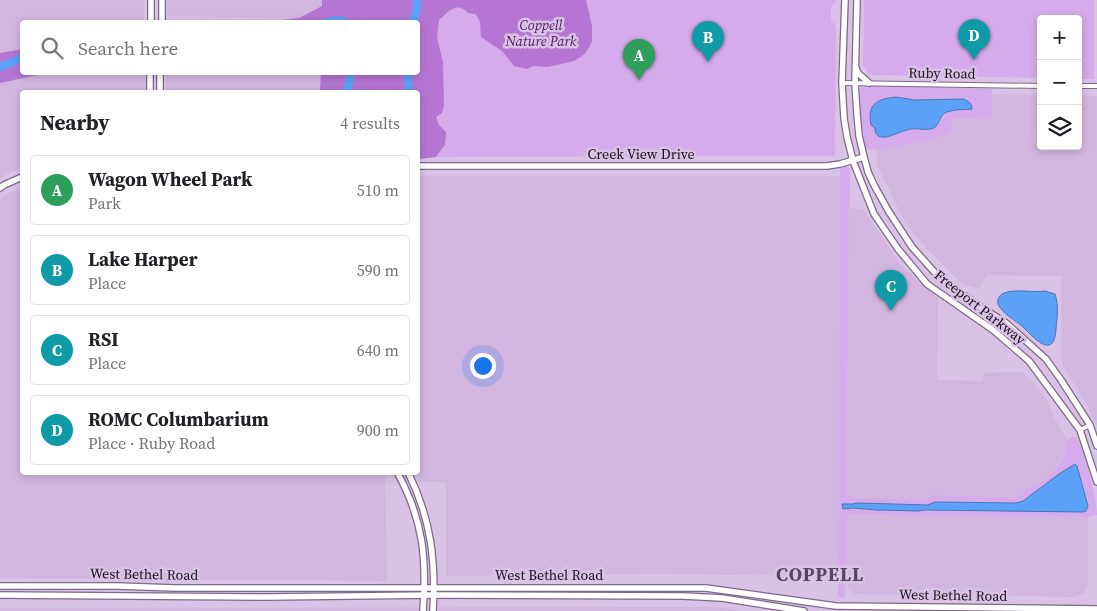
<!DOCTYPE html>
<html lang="en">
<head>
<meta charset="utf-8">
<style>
  :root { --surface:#fff; --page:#f2f2f2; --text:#202124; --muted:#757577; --line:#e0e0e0; --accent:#7c3aed }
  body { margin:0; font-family:"Source Serif 4",serif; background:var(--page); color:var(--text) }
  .controls { position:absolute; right:15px; top:15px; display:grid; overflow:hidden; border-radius:5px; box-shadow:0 2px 8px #0003 }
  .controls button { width:45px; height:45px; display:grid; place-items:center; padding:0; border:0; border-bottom:1px solid var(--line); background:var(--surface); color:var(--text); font:25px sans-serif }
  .you { position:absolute; left:482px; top:365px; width:18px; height:18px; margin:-12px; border:4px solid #fff; border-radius:50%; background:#1a73e8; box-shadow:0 0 0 8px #1a73e833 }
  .badge { display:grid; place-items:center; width:32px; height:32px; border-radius:50%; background:var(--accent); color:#fff; font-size:16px; font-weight:700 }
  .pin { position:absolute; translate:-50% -41px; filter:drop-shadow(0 1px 2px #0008) }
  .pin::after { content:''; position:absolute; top:26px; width:18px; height:15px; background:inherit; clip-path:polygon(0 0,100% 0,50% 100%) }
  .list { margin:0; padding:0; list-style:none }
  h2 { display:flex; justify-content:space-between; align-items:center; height:65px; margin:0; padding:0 20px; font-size:21px }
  h2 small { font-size:16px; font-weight:400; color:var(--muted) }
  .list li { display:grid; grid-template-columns:32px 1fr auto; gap:15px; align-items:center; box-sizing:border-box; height:70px; margin:0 10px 10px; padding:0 10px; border:1px solid var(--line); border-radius:5px }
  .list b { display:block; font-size:19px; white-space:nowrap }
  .list p { margin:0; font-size:16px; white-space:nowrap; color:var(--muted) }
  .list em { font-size:16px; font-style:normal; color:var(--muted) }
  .icon { flex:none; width:28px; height:28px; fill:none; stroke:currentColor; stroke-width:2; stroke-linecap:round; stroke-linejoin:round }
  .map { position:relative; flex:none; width:1097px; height:611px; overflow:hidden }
  .search { position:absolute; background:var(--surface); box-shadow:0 2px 8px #0003; left:20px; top:20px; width:400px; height:55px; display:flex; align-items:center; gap:12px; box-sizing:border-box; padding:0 18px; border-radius:5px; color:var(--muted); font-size:19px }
  .panel { position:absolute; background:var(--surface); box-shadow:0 2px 8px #0003; left:20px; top:90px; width:400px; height:385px; border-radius:5px }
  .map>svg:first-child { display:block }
  .built { fill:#d2b6e0 }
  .green { fill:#d6abeb }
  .forest { fill:#b476d2 }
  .water { fill:#5aa1f7; stroke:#4676b5 }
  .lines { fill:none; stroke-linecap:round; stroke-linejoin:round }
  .river { stroke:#5aa1f7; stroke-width:8 }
  .street-casing { stroke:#7e6989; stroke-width:6 }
  .secondary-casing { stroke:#7e6989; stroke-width:8 }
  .street { stroke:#fff; stroke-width:4 }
  .secondary { stroke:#fff; stroke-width:5.5 }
  .labels { text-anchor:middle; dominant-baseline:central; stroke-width:5; stroke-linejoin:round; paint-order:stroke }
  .park-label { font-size:14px; font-style:italic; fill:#521669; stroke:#dac2e6 }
  .street-label { font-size:14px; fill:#18101c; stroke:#dac2e6 }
  .district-label { font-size:19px; font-weight:bold; letter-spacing:1px; fill:#594463; stroke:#dac2e6 }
</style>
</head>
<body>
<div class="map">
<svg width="1097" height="611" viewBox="0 0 1097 611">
  <rect width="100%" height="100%" fill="#dac2e6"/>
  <g class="built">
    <polygon points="0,0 144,0 144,22 22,22 22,49 0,53"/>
    <polygon points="167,0 322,0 322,6 300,18 167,16"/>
    <polygon points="119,72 146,75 145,92 22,92 22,167 7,174 0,179 0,83 47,73"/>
    <polygon points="173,72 321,73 320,92 166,92 166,76"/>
    <polygon points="992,94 1041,95 1041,146 1078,146 1078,95 1097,96 1097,426 1085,402 1062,364 1061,276 987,275 979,289 962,284 927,249 904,221 877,165 877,150 905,144 952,118 991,119"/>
    <polygon points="418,176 840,176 838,579 810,576 660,574 446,576 446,482 420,482 413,473 418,472"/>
    <polygon points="22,188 22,472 385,473 387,581 0,578 0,200 8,193"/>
    <polygon points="850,208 863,209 901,265 938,298 937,380 983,381 983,373 1022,372 1033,382 1050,405 1053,415 1067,440 1064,452 1060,464 1050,474 1026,492 1017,497 933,495 925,500 846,498"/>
    <polygon points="847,514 1088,517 1088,585 1084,593 1076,597 855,594 849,589 846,582"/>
    <polygon points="714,607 745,611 0,611 0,608"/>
  </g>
  <g class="green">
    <polygon points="322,0 836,0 836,2 831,7 831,21 836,25 835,156 436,157 418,159 418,92 320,92 321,73 418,72 418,22 322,22"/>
    <polygon points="864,0 1094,0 1094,79 1078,79 1078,19 1041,19 1041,78 870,75 863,66"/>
    <path d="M867,85L992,89V119L952,118L951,133L934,139L877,150L865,148L860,124V91C861,87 863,86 867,85Z"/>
    <path d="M846,166L850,168L846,497L925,500L933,495L1017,497C1028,490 1055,473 1061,463C1064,456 1066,447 1067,440L1072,437H1076C1085,451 1097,498 1097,515L1088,517L847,514L845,598L838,597L840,169Z"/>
  </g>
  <g class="forest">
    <path d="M322,0H586L592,26V42L585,54L574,61L548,67L533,66L527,69L514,66L502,51L481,37C480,28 482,20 475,14L468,13C457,1 449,11 439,20L437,38L443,62L444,106L442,113L436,117L439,125L446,132L445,145L436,157L418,159V92H320L321,73L418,72V22H262L299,18L322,6Z"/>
    <polygon points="22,49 22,72 47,73 0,83 0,53"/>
  </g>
  <g class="water">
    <path d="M896,97L915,100L964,99C969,102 972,103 972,109C964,110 952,109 945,113C939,116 940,124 934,128C927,131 918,128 911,129C902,130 888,139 881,137C876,136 875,132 875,128L871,125C867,104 877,99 896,97Z"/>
    <path d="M1045,291L1055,294C1059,305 1057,318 1056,329C1054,360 1035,339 1024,328C1016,320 1003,315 998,304C997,300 999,296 1002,294C1012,288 1033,293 1045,291Z"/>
    <polygon points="1075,464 1077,466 1088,506 1086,511 1083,512 925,510 918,511 877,510 853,508 843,509 842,504 853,504 857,503 928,505 935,502 1016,503 1023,501 1059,474"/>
  </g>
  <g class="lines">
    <g class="river">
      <polyline points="327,22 339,20 344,22"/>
      <polyline points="413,22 417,9 417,0"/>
      <polyline points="0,67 22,58"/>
      <polyline points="347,92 351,72"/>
      <polyline points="408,92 409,90 408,79 410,72"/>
    </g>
    <g class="street-casing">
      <g id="street">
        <polyline points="842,83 1041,86"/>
        <polyline points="1078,86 1097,86"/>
        <polyline points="1080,430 1090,425"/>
      </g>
    </g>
    <g class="secondary-casing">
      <g id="secondary">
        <polyline points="845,0 842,83 844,118 847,137 853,161 874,214 898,249 927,284 993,330 1029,361 1080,430 1097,482"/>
        <polyline points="857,0 855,83 857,114 859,136 864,157 868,172 874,185 889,212 912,247 937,275 979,306 1006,323 1046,359 1061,380 1090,425 1097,446"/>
        <polyline points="151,22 151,0"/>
        <polyline points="162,22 162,0"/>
        <polyline points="856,68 858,73 869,83"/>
        <polyline points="150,92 150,72"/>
        <polyline points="160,92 160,72"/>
        <polyline points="418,166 827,166 840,164 864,157"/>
        <polyline points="0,188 4,185 22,177"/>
        <path d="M397,472C423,519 427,558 423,611"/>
        <path d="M408,472C431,519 436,560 433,611"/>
        <polyline points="0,586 117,586 175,588 706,588 836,606 1097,609"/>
        <polyline points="0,595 268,597 434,595 683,596 722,598 804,611"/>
      </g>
    </g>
    <use href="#street" class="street"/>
    <use href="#secondary" class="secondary"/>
  </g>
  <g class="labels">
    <g class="park-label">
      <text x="541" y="25">Coppell<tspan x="541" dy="16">Nature Park</tspan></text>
    </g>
    <g class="street-label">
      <text transform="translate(942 73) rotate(1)">Ruby Road</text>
      <text x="641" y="154">Creek View Drive</text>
      <text transform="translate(980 307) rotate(38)">Freeport Parkway</text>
      <text transform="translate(144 574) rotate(1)">West Bethel Road</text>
      <text x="549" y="575">West Bethel Road</text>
      <text transform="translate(953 595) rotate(1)">West Bethel Road</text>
    </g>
    <g class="district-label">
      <text x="820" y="574">COPPELL</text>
    </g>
  </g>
</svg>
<div class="controls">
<button>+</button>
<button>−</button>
<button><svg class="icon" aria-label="layers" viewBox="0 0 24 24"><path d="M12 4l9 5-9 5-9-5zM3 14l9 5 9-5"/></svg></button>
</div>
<div class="you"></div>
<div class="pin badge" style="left:639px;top:80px;background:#2e9e5b">A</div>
<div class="pin badge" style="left:708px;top:62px;background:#0f9aa8">B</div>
<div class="pin badge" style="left:891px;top:311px;background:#0f9aa8">C</div>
<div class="pin badge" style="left:974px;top:60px;background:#0f9aa8">D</div>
<div class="search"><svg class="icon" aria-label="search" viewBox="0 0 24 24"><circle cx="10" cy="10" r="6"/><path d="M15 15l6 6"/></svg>Search here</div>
<section class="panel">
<h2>Nearby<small>4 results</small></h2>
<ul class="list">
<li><span class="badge" style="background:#2e9e5b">A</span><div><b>Wagon Wheel Park</b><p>Park</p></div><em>510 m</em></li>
<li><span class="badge" style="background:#0f9aa8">B</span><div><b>Lake Harper</b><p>Place</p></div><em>590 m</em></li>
<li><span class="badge" style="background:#0f9aa8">C</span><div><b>RSI</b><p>Place</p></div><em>640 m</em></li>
<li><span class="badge" style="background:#0f9aa8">D</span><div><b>ROMC Columbarium</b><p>Place · Ruby Road</p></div><em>900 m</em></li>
</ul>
</section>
</div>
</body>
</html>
